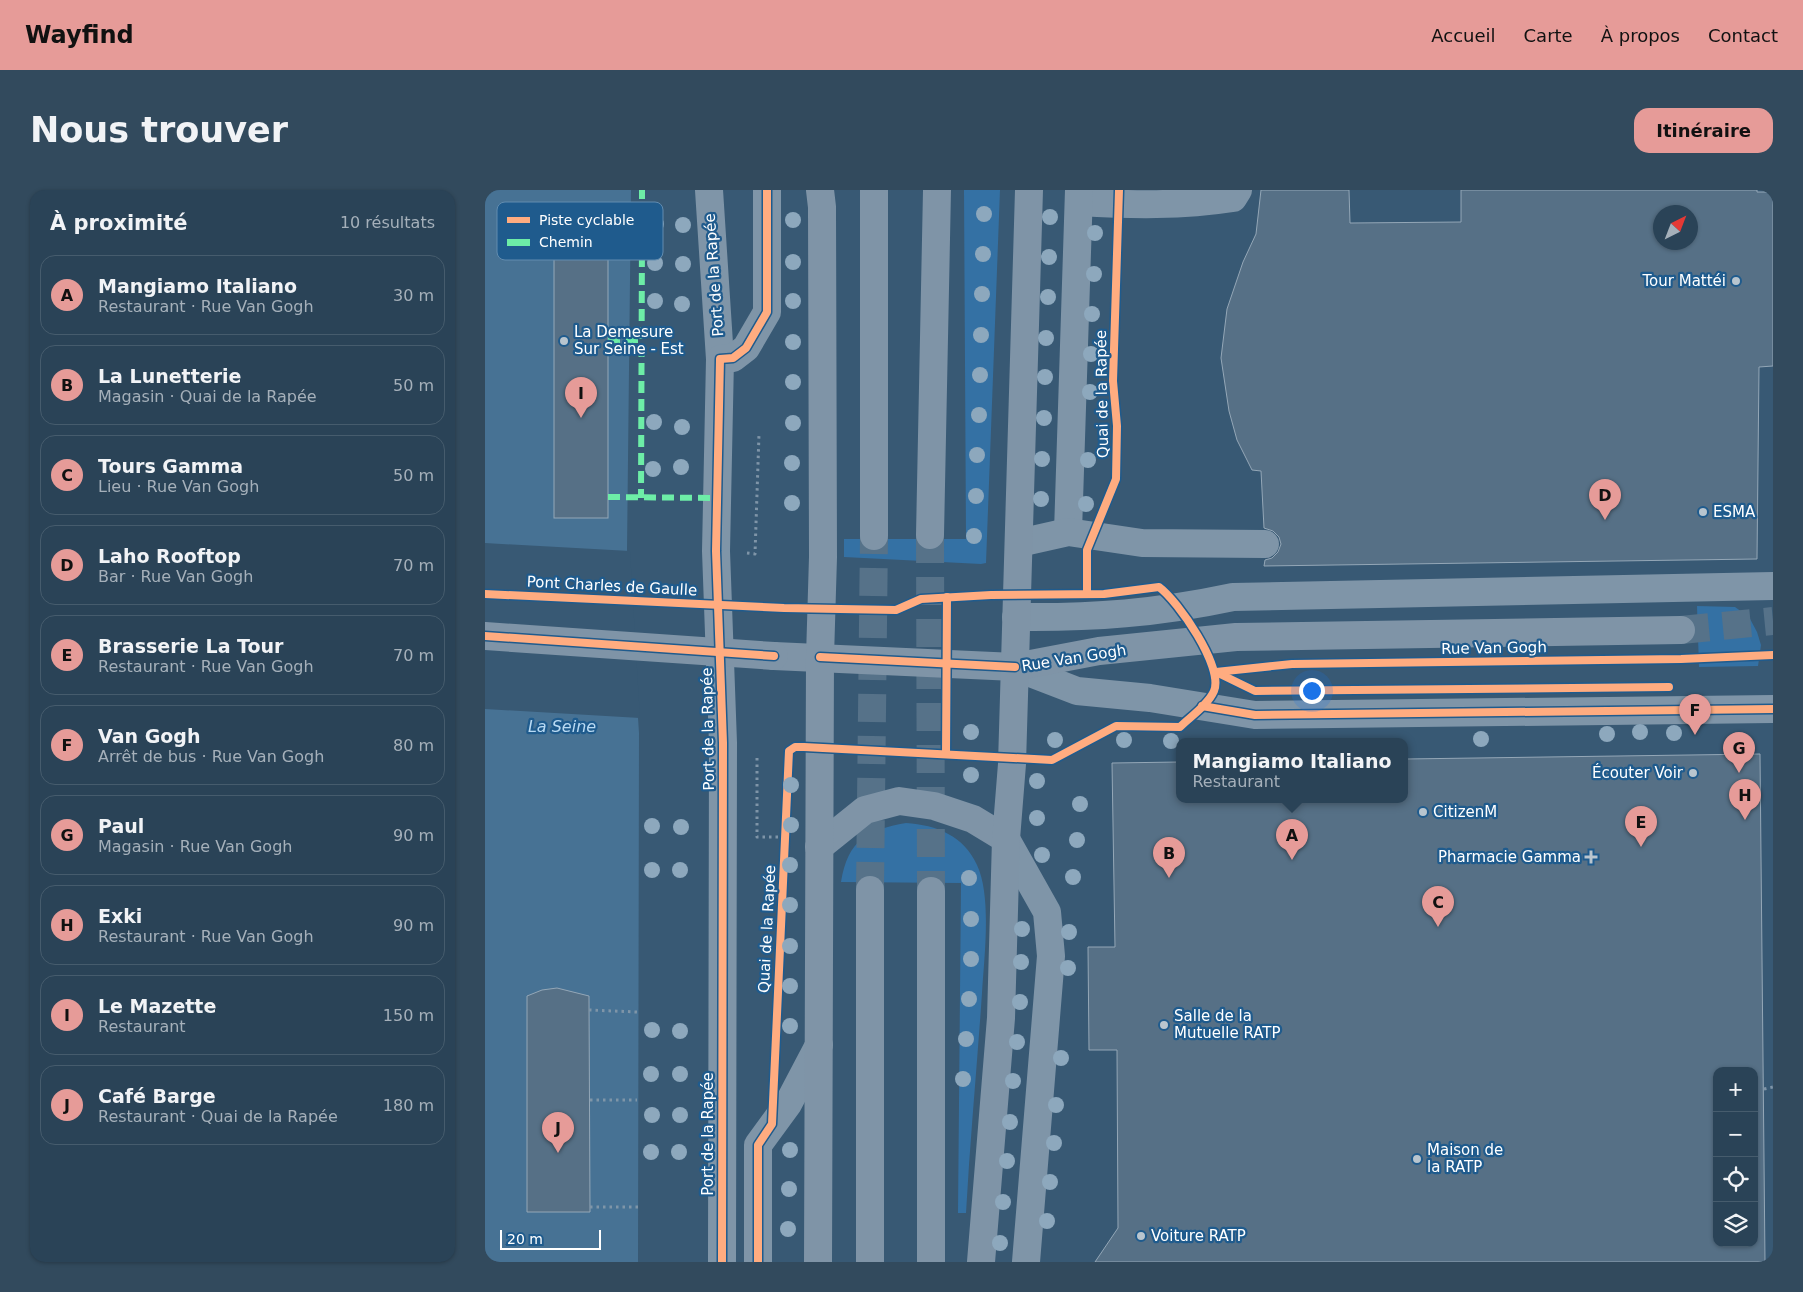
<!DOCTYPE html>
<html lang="fr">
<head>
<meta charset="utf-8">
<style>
  :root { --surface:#2a4357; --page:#324a5d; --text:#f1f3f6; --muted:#a5b0ba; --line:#465c6d; --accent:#e69b98 }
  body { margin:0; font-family:"DejaVu Sans",sans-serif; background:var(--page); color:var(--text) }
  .controls { position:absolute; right:15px; bottom:15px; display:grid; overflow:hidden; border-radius:10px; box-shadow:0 1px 4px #0004 }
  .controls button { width:45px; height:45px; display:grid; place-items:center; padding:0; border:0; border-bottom:1px solid var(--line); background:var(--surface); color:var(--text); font:25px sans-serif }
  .compass { position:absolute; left:1168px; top:15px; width:45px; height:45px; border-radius:50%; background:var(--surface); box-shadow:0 1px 4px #0004; rotate:42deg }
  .scale { position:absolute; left:15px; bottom:12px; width:101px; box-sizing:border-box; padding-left:5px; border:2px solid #fff; border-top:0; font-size:14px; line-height:18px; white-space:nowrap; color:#fff; -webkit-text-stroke:4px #1f5b8d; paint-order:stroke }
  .you { position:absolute; left:826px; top:500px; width:18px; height:18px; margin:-12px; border:4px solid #fff; border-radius:50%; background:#1a73e8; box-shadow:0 0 0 8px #1a73e833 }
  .badge { display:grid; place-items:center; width:32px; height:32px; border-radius:50%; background:var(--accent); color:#111; font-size:16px; font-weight:700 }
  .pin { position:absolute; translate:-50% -41px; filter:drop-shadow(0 1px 2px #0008) }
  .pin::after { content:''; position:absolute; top:26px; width:18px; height:15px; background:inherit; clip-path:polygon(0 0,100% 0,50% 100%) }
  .popup { position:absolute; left:691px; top:548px; width:232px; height:65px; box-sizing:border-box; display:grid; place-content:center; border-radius:10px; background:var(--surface); filter:drop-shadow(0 1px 4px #0005); font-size:16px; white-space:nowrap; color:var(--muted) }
  .popup b { font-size:19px; color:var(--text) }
  .popup::after { content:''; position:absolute; left:50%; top:100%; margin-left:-10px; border:10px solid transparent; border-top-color:var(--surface) }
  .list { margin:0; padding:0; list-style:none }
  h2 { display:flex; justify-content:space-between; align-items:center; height:65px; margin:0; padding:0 20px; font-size:21px }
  h2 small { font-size:16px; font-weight:400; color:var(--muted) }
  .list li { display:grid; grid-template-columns:32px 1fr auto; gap:15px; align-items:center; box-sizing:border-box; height:80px; margin:0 10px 10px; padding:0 10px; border:1px solid var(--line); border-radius:15px }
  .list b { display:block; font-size:19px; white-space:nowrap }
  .list p { margin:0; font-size:16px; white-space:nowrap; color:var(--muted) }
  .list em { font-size:16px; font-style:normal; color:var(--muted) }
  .icon { flex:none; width:28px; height:28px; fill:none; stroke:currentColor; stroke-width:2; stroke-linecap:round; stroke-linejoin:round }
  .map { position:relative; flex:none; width:1288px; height:1072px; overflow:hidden; border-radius:15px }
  header { display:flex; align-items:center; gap:30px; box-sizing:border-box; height:70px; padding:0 25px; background:var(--accent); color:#111 }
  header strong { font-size:24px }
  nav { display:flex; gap:28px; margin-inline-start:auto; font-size:18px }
  .intro { display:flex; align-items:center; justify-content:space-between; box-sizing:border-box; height:120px; padding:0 30px }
  h1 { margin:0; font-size:35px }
  .button { padding:12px 22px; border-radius:15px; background:var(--accent); color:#111; font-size:18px; font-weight:700 }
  main { display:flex; gap:30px; padding:0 30px }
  aside { flex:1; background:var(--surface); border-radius:15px; box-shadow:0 1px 4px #0004 }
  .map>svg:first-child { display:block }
  .green { fill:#3471a4 }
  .water { fill:#477294 }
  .pier { fill:#385974 }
  .building { fill:#567086; stroke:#94a7b7; fill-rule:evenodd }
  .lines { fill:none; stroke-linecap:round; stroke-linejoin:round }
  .major-tunnel { stroke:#567289; stroke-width:28; stroke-dasharray:28 14; stroke-linecap:butt }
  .path { stroke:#7f95a8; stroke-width:3; stroke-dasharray:2.5 4; stroke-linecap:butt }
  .minor { stroke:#7f95a8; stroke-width:28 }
  .major { stroke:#7f94a7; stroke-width:28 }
  .major-bridge { stroke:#7f94a7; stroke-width:28 }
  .quiet { stroke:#6deda7; stroke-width:6; stroke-dasharray:12 6; stroke-linecap:butt }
  .cycleway-casing { stroke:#1f5b8d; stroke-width:11 }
  .cycleway { stroke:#ffac80; stroke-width:8 }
  .tree { fill:#8da8bd }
  .poi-dot { fill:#b9c5ce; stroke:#1f5b8d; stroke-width:2 }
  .labels { text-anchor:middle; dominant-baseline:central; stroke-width:4.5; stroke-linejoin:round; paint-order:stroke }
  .street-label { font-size:15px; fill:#fff; stroke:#1f5b8d }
  .poi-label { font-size:15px; fill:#fff; stroke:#1f5b8d; text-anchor:start }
  .water-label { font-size:16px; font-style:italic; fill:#b9daf3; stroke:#1f5b8d }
  .key { fill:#1f5b8d; stroke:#628caf; stroke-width:1 }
  .key-label { font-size:14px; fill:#fff }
</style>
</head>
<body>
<header>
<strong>Wayfind</strong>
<nav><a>Accueil</a><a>Carte</a><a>À propos</a><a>Contact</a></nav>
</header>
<div class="intro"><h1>Nous trouver</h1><a class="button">Itinéraire</a></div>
<main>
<aside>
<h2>À proximité<small>10 résultats</small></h2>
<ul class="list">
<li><span class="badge">A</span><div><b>Mangiamo Italiano</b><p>Restaurant · Rue Van Gogh</p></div><em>30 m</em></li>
<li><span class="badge">B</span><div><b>La Lunetterie</b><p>Magasin · Quai de la Rapée</p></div><em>50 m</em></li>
<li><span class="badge">C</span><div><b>Tours Gamma</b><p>Lieu · Rue Van Gogh</p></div><em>50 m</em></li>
<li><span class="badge">D</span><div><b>Laho Rooftop</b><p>Bar · Rue Van Gogh</p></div><em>70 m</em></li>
<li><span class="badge">E</span><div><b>Brasserie La Tour</b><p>Restaurant · Rue Van Gogh</p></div><em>70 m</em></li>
<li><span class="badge">F</span><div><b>Van Gogh</b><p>Arrêt de bus · Rue Van Gogh</p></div><em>80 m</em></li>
<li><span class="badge">G</span><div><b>Paul</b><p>Magasin · Rue Van Gogh</p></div><em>90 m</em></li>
<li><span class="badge">H</span><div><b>Exki</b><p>Restaurant · Rue Van Gogh</p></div><em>90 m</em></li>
<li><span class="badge">I</span><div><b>Le Mazette</b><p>Restaurant</p></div><em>150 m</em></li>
<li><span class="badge">J</span><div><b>Café Barge</b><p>Restaurant · Quai de la Rapée</p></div><em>180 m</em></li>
</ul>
</aside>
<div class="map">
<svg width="1288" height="1072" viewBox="0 0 1288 1072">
  <rect width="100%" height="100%" fill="#385974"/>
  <g class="green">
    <polygon points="479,0 515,0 501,373 496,374 359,367 359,349 481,349"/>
    <polygon points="1212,416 1250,417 1264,427 1272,442 1276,455 1273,476 1214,477"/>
    <path d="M421,633C452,635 479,646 492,675C507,707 499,768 497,803C492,877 485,950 481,1023H473L476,693L356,692C363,650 382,640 421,633Z"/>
  </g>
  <polygon class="water" points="0,0 146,0 142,360 154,543 153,1072 0,1072"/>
  <polygon class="pier" points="0,353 145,361 155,528 0,519"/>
  <g class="building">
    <path d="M776,0H864L865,33L976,32V0H1272V2H1288V176L1274,177L1272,369L779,376L780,370L787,368L793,362L796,354L794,347L788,341L779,338L776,281L767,280L752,250L744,221L736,168L742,119L758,72L771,44ZM1176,22H1206V52H1176Z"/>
    <rect x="69" y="15" width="54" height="313"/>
    <path d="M1275,564L1280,1072H610L633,1038L632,860H604L603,757H630L627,573L694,572V609H920V569ZM1232,881H1269V1053H1232Z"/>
    <polygon points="72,798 104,806 105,1022 42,1022 42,806 57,800"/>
  </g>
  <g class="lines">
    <g class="major-tunnel">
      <polyline points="445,345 446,701"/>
      <polyline points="1196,440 1288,431"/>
      <polyline points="385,700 389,346"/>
    </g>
    <g class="path">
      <polyline points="262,363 270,364 274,244"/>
      <polyline points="272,568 272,647 300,647"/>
      <polyline points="104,820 152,822"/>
      <polyline points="1279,899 1288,897"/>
      <polyline points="105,910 152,910"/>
      <polyline points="105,1017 154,1017"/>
    </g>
    <g class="minor">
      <polyline points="224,0 235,169 231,361 238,553 237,1072"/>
      <path d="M594,12C646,15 697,16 748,8L753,0"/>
      <polyline points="235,169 248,168 261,158 282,122 282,0"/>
      <polyline points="583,342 594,0"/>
      <polyline points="534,353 583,342 657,353 780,354"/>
      <path d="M531,427C608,428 673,423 748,407L1288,396"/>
      <polyline points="530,477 592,501 665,508 770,525 1288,519"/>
      <polyline points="521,649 562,722 566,766 541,1072"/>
      <polyline points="273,1072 273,955 303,914 334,855"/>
    </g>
    <g class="major">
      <polyline points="445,345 452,0"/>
      <polyline points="389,346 389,0"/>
      <polyline points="289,466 530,477 614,461 751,447 1196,440"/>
      <polyline points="334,657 380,620 414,611 449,616 488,629 521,649"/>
      <polyline points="385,700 385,1072"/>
      <polyline points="446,701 446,1072"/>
      <polyline points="333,1072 335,467 338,367 337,17 335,0"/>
      <polyline points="496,1072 516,828 521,649 527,574 544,0"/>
    </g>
    <polyline class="major-bridge" points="0,446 289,466"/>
    <g class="quiet">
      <polyline points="123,43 157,45 156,308"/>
      <polyline points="157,45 157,0"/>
      <polyline points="123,150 156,150"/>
      <polyline points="123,307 232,308"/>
    </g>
    <g class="cycleway-casing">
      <g id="cycleway">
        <polyline points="602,402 602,360 631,289 632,236 628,191 634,0"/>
        <path d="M0,404L299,418L411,420L436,409L506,405L619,404L674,397C693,411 739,477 729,501C723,515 705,527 695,537L631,536L567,570L319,557H310L304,561L287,934L273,955V1072"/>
        <polyline points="0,446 289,466"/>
        <polyline points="335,467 530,477"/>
        <polyline points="731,482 807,474 1196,469 1288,465"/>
        <polyline points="731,482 770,501 1184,497"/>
        <polyline points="717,516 770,525 1288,519"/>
        <polyline points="461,564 462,407"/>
        <polyline points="237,1072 238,553 231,361 235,169 248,168 261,158 282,122 282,0"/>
      </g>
    </g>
    <use href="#cycleway" class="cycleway"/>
  </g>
  <g class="tree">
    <circle cx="499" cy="24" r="8"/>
    <circle cx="565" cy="27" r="8"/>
    <circle cx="308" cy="30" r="8"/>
    <circle cx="171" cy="34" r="8"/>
    <circle cx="198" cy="35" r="8"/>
    <circle cx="610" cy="43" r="8"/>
    <circle cx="498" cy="64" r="8"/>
    <circle cx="564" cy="67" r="8"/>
    <circle cx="308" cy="72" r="8"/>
    <circle cx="170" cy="73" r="8"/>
    <circle cx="198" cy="74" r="8"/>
    <circle cx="609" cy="84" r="8"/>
    <circle cx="497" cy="104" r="8"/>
    <circle cx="563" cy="107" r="8"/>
    <circle cx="170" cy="111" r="8"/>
    <circle cx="308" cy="111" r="8"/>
    <circle cx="197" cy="114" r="8"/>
    <circle cx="607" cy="124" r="8"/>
    <circle cx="496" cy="145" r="8"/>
    <circle cx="561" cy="148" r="8"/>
    <circle cx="308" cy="152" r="8"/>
    <circle cx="606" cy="164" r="8"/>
    <circle cx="495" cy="185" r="8"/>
    <circle cx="560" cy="187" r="8"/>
    <circle cx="308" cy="192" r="8"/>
    <circle cx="605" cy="202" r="8"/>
    <circle cx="494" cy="225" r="8"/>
    <circle cx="559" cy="228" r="8"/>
    <circle cx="169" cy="232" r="8"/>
    <circle cx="308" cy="233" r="8"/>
    <circle cx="197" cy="237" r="8"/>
    <circle cx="492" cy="265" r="8"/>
    <circle cx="557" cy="269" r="8"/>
    <circle cx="603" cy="270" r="8"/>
    <circle cx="307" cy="273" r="8"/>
    <circle cx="196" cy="277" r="8"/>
    <circle cx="168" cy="279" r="8"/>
    <circle cx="491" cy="306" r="8"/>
    <circle cx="556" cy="309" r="8"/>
    <circle cx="307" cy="313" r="8"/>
    <circle cx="601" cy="314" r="8"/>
    <circle cx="489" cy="346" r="8"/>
    <circle cx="486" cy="542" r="8"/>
    <circle cx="1155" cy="542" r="8"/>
    <circle cx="1189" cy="543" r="8"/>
    <circle cx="1122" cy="544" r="8"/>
    <circle cx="996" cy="549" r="8"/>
    <circle cx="570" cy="550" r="8"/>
    <circle cx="639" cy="550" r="8"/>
    <circle cx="686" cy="551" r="8"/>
    <circle cx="486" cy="585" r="8"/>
    <circle cx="552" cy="591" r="8"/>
    <circle cx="306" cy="595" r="8"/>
    <circle cx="595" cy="614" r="8"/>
    <circle cx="552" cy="628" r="8"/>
    <circle cx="306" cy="635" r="8"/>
    <circle cx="167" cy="636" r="8"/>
    <circle cx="196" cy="637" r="8"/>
    <circle cx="592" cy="650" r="8"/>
    <circle cx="557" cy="665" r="8"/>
    <circle cx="305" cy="675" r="8"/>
    <circle cx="167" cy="680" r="8"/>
    <circle cx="195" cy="680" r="8"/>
    <circle cx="588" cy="687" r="8"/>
    <circle cx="484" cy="688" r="8"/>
    <circle cx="305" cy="715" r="8"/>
    <circle cx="486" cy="729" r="8"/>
    <circle cx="537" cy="739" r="8"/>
    <circle cx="584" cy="742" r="8"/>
    <circle cx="305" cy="756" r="8"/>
    <circle cx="486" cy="769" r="8"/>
    <circle cx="536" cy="772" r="8"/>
    <circle cx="583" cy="778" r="8"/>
    <circle cx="305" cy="796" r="8"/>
    <circle cx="484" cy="809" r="8"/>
    <circle cx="535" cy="812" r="8"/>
    <circle cx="305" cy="836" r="8"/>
    <circle cx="167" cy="840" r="8"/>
    <circle cx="195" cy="841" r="8"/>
    <circle cx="481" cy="849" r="8"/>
    <circle cx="532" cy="852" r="8"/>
    <circle cx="576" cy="868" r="8"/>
    <circle cx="166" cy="884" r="8"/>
    <circle cx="195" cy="884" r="8"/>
    <circle cx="478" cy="889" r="8"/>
    <circle cx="528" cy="891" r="8"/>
    <circle cx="571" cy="915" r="8"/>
    <circle cx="167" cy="925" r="8"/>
    <circle cx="195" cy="925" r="8"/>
    <circle cx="525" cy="932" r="8"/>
    <circle cx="569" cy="953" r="8"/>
    <circle cx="305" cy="960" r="8"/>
    <circle cx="166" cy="962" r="8"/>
    <circle cx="194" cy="962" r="8"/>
    <circle cx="522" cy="971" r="8"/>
    <circle cx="565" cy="992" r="8"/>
    <circle cx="304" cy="999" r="8"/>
    <circle cx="518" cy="1012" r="8"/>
    <circle cx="562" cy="1031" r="8"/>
    <circle cx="303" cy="1039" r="8"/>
    <circle cx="515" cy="1053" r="8"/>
  </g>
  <g class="poi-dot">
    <circle cx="1251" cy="91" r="5"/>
    <circle cx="79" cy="151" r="5"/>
    <circle cx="1218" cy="322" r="5"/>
    <circle cx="1208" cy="583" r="5"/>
    <circle cx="938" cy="622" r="5"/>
    <path d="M1103.5 659.5h5v5h5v5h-5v5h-5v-5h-5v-5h5z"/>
    <circle cx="679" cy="835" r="5"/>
    <circle cx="932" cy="969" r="5"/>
    <circle cx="656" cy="1046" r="5"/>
  </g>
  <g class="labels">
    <g class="street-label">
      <text transform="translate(229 85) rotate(-94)">Port de la Rapée</text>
      <text transform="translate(617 204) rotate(-91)">Quai de la Rapée</text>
      <text transform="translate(127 396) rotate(3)">Pont Charles de Gaulle</text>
      <text transform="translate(1009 458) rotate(-1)">Rue Van Gogh</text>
      <text transform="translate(589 468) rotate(-9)">Rue Van Gogh</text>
      <text transform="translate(223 539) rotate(-91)">Port de la Rapée</text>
      <text transform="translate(282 739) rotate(-87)">Quai de la Rapée</text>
      <text transform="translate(223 944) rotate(-90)">Port de la Rapée</text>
    </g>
    <g class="poi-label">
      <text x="1241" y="91" text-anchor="end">Tour Mattéi</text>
      <text x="89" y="142">La Demesure<tspan x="89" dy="17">Sur Seine - Est</tspan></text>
      <text x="1228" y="322">ESMA</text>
      <text x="1198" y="583" text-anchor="end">Écouter Voir</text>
      <text x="948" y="622">CitizenM</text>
      <text x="1096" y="667" text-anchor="end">Pharmacie Gamma</text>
      <text x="689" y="826">Salle de la<tspan x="689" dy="17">Mutuelle RATP</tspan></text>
      <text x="942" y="960">Maison de<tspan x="942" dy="17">la RATP</tspan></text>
      <text x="666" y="1046">Voiture RATP</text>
    </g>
    <g class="water-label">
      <text x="77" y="536">La Seine</text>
    </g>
  </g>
  <rect x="12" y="12" width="166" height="58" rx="8" class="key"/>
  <rect x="22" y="27" width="23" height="6" fill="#ffac80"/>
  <rect x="22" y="49" width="23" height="7" fill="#6deda7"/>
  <g class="key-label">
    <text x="54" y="35">Piste cyclable</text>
    <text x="54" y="57">Chemin</text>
  </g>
</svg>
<div class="controls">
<button>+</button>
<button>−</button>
<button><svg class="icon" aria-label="locate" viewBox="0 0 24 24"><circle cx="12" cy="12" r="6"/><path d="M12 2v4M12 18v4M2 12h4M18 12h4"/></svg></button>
<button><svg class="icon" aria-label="layers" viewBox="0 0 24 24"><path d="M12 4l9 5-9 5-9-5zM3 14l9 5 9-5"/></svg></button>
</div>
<svg class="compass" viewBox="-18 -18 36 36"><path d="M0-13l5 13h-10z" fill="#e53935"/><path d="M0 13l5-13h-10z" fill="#a5b0ba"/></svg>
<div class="scale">20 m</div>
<div class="you"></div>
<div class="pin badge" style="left:807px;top:670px">A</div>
<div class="popup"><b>Mangiamo Italiano</b>Restaurant</div>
<div class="pin badge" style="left:684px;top:688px">B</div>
<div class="pin badge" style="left:953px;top:737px">C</div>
<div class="pin badge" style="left:1120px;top:330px">D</div>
<div class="pin badge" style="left:1156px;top:657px">E</div>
<div class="pin badge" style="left:1210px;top:545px">F</div>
<div class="pin badge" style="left:1254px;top:583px">G</div>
<div class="pin badge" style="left:1260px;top:630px">H</div>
<div class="pin badge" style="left:96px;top:228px">I</div>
<div class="pin badge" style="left:73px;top:963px">J</div>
</div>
</main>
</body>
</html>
